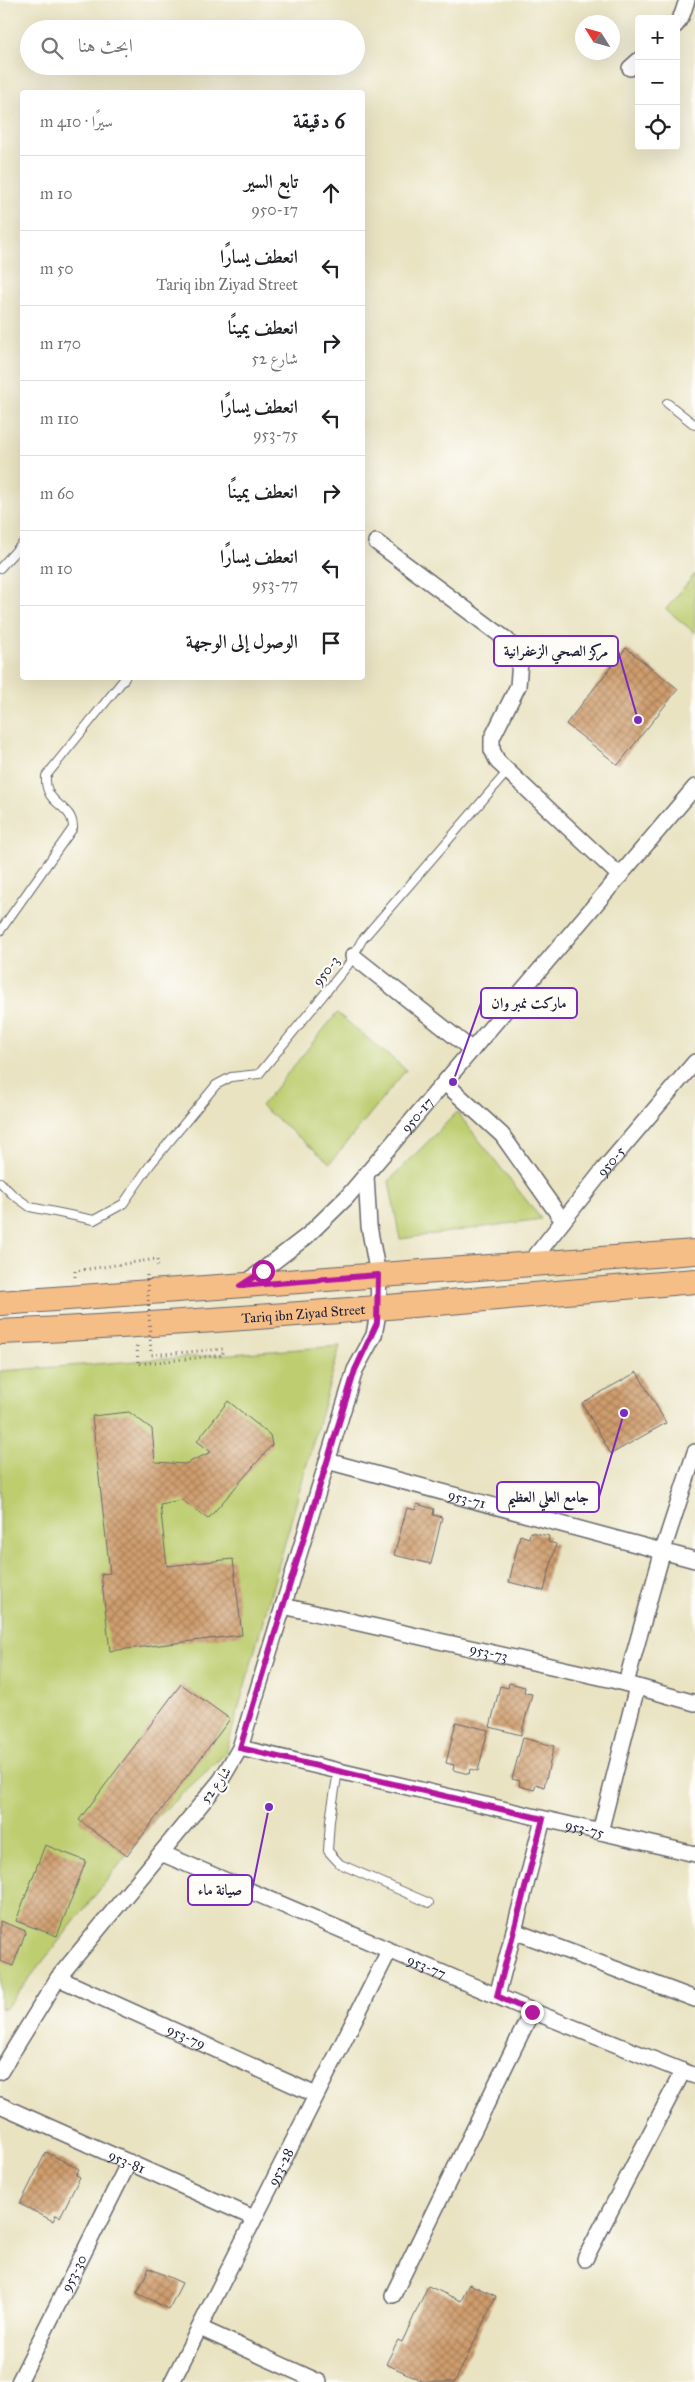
<!DOCTYPE html>
<html lang="ar">
<head>
<meta charset="utf-8">
<style>
  :root { --surface:#fff; --page:#f2f2f2; --text:#202124; --muted:#757577; --line:#e0e0e0 }
  body { margin:0; font-family:"IM FELL Great Primer",Amiri,serif; background:var(--page); color:var(--text); direction:rtl }
  .controls { position:absolute; right:15px; top:15px; display:grid; overflow:hidden; border-radius:5px; box-shadow:0 5px 20px #0002 }
  .controls button { width:45px; height:45px; display:grid; place-items:center; padding:0; border:0; border-bottom:1px solid var(--line); background:var(--surface); color:var(--text); font:25px sans-serif }
  .compass { position:absolute; left:575px; top:15px; width:45px; height:45px; border-radius:50%; background:var(--surface); box-shadow:0 5px 20px #0002; rotate:307deg }
  .stop { position:absolute; width:15px; height:15px; margin:-11px; border:4px solid #b5179e; border-radius:50%; background:#fff }
  .stop.end { background:#b5179e; border-color:#fff; box-shadow:0 1px 5px #0008 }
  .list { margin:0; padding:0; list-style:none }
  h2 { display:flex; justify-content:space-between; align-items:center; height:65px; margin:0; padding:0 20px; font-size:21px }
  h2 small { font-size:16px; font-weight:400; color:var(--muted) }
  .list li { display:grid; grid-template-columns:32px 1fr auto; gap:15px; align-items:center; box-sizing:border-box; height:75px; padding:0 20px; border-top:1px solid var(--line) }
  .list b { display:block; font-size:19px; white-space:nowrap }
  .list p { margin:0; font-size:16px; white-space:nowrap; color:var(--muted) }
  .list em { font-size:16px; font-style:normal; color:var(--muted) }
  .icon { flex:none; width:28px; height:28px; fill:none; stroke:currentColor; stroke-width:2; stroke-linecap:round; stroke-linejoin:round }
  .map { position:relative; flex:none; width:695px; height:2382px; overflow:hidden; direction:ltr }
  .search { position:absolute; background:var(--surface); box-shadow:0 5px 20px #0002; left:20px; top:20px; width:345px; height:55px; display:flex; align-items:center; gap:12px; box-sizing:border-box; padding:0 18px; border-radius:28px; color:var(--muted); font-size:19px }
  .panel { position:absolute; background:var(--surface); box-shadow:0 5px 20px #0002; left:20px; top:90px; width:345px; height:590px; border-radius:5px; direction:rtl }
  .map>svg:first-child { display:block }
  .grass { fill:#bdcd70; stroke:#707856 }
  .building { fill:url(#building-cross-hatch) }
  .lines { fill:none; stroke-linecap:round; stroke-linejoin:round }
  .service-casing { stroke:#68666a; stroke-width:10 }
  .minor-casing { stroke:#68666a; stroke-width:18 }
  .primary-casing { stroke:#68666a; stroke-width:26 }
  .path { stroke:#68666a; stroke-width:3; stroke-dasharray:1 4; stroke-linecap:butt }
  .service { stroke:#fff; stroke-width:8 }
  .minor { stroke:#fff; stroke-width:15 }
  .primary { stroke:#f6be87; stroke-width:24 }
  .path-bridge { stroke:#68666a; stroke-width:3; stroke-dasharray:1 4; stroke-linecap:butt }
  .route { stroke:#b5179e; stroke-width:6 }
  .labels { text-anchor:middle; dominant-baseline:central; stroke-width:4.5; stroke-linejoin:round; paint-order:stroke }
  .street-label { font-size:14px; fill:#22223b; stroke:#fdfcf7 }
  .leader { fill:none; stroke:#7b2cbf; stroke-width:2 }
  .callout-dot { fill:#7b2cbf; stroke:#fdfcf7; stroke-width:2 }
  .callout { fill:#fdfcf7; stroke:#7b2cbf; stroke-width:2 }
  .callout-label { font-size:15px; text-anchor:middle; font-weight:bold; fill:#22223b }
</style>
</head>
<body>
<div class="map">
<svg width="695" height="2382" viewBox="0 0 695 2382">
  <defs>
    <pattern id="building-cross-hatch" width="8" height="8" patternUnits="userSpaceOnUse" patternTransform="scale(1.25)"><rect width="8" height="8" fill="#cf9d6d"/><path d="M0 0l8 8M0 8l8-8" fill="none" stroke="#a8805b"/></pattern>
  </defs>
  <rect width="100%" height="100%" fill="#fdfcf7"/>
  <filter id="ink" filterUnits="userSpaceOnUse"><feTurbulence type="fractalNoise" baseFrequency=".02" numOctaves="2"/><feDisplacementMap in="SourceGraphic" scale="10" xChannelSelector="R" yChannelSelector="G"/><feConvolveMatrix kernelMatrix="1 2 1 2 8 2 1 2 1" color-interpolation-filters="sRGB"/></filter>
  <filter id="wash" filterUnits="userSpaceOnUse"><feTurbulence type="fractalNoise" baseFrequency=".0096" numOctaves="4" result="noise"/><feDisplacementMap in="SourceGraphic" scale="20" xChannelSelector="R" yChannelSelector="G"/><feGaussianBlur stdDeviation="1.12" result="paint"/><feColorMatrix in="noise" values="0 0 0 0 0 0 0 0 0 0 0 0 0 0 0 0 0 1.4 0 .05"/><feComposite in="paint" operator="in"/></filter>
  <g filter="url(#wash)">
    <rect width="100%" height="100%" fill="#e9e3c2"/>
    <g class="grass">
      <polygon points="695,574 695,633 666,609"/>
      <polygon points="337,1013 406,1070 330,1163 261,1106"/>
      <polygon points="457,1112 541,1219 400,1239 389,1181"/>
      <polygon points="340,1346 226,1753 157,1817 5,2009 0,2008 0,1371"/>
    </g>
    <g id="blocks">
      <g class="building">
        <polygon points="626,648 678,689 618,765 566,724"/>
        <polygon points="637,1372 666,1423 611,1454 582,1403"/>
        <polygon points="228,1401 270,1435 272,1445 208,1519 182,1500 160,1504 167,1566 233,1559 242,1635 110,1651 101,1574 110,1573 92,1416 129,1412 152,1429 155,1462 185,1464 211,1452 197,1441"/>
        <polygon points="417,1504 434,1509 433,1515 442,1517 431,1564 394,1555 407,1508 416,1510"/>
        <polygon points="530,1532 549,1536 548,1542 556,1544 544,1591 509,1582 520,1535 529,1538"/>
        <polygon points="509,1683 525,1687 524,1693 532,1694 521,1735 490,1727 500,1686 508,1688"/>
        <polygon points="181,1684 230,1719 127,1856 79,1820"/>
        <polygon points="456,1722 488,1730 478,1771 470,1769 469,1774 453,1770 454,1765 446,1763"/>
        <polygon points="523,1738 554,1746 544,1787 536,1784 534,1790 519,1786 520,1781 512,1779"/>
        <polygon points="45,1845 86,1861 57,1936 16,1921"/>
        <polygon points="0,1921 26,1931 13,1966 0,1961"/>
        <polygon points="46,2152 79,2169 76,2175 80,2177 60,2217 56,2215 53,2221 20,2204"/>
        <polygon points="149,2268 182,2283 169,2309 137,2293"/>
        <polygon points="469,2284 496,2296 455,2382 425,2382 386,2364 398,2340 402,2342 428,2286 461,2301"/>
      </g>
    </g>
  </g>
  <g filter="url(#ink)">
    <use href="#blocks" fill-opacity="0" stroke="#68666a" stroke-width="1"/>
    <g class="lines">
      <g class="service-casing">
        <g id="service">
          <polyline points="667,403 695,425"/>
          <polyline points="0,568 22,544"/>
          <path d="M0,931L73,828C73,803 44,807 46,776L125,678"/>
          <polyline points="0,1182 12,1194 30,1207 94,1220 123,1204 150,1165 216,1085 231,1077 259,1074 348,965 362,940 508,771"/>
          <polyline points="338,1771 330,1820 328,1851 340,1864 429,1903"/>
        </g>
      </g>
      <g class="minor-casing">
        <g id="minor">
          <polyline points="676,25 682,15 687,0"/>
          <polyline points="630,68 639,60"/>
          <polyline points="376,542 507,640 520,661 518,686 492,738 492,750 498,762 620,876"/>
          <polyline points="353,956 472,1050"/>
          <polyline points="445,1083 502,1135 563,1221"/>
          <path id="s1" d="M530,1263L604,1169L695,1062"/>
          <path id="s2" d="M246,1283L307,1236L347,1197L695,787"/>
          <path id="s3" d="M327,1461L695,1560"/>
          <path id="s4" d="M283,1606L613,1680L695,1703"/>
          <polyline points="626,1683 663,1550 695,1452"/>
          <path id="s5" d="M240,1748L695,1854"/>
          <polyline points="600,1832 637,1687"/>
          <path id="s6" d="M161,1853L532,2011L695,2076"/>
          <polyline points="514,1931 695,1999"/>
          <path id="s7" d="M58,1978L316,2095"/>
          <polyline points="497,1996 543,1819"/>
          <polyline points="0,2072 58,1978 221,1780 240,1748 355,1370 374,1335 379,1308 378,1275 369,1226 366,1176"/>
          <path id="s8" d="M0,2105L254,2218"/>
          <polyline points="585,2259 683,2071"/>
          <polyline points="393,2295 532,2011"/>
          <polyline points="200,2328 319,2382"/>
          <path id="s9" d="M19,2382L129,2162"/>
          <path id="s10" d="M172,2382L389,1951"/>
        </g>
      </g>
      <g class="primary-casing">
        <g id="primary">
          <polyline points="0,1303 695,1252"/>
          <path id="s11" d="M0,1332C232,1322 463,1301 695,1281"/>
        </g>
      </g>
      <g class="path">
        <polyline points="75,1277 75,1271 157,1259 158,1270"/>
        <polyline points="137,1346 138,1364 223,1355 223,1349 151,1355"/>
      </g>
      <use href="#service" class="service"/>
      <use href="#minor" class="minor"/>
      <use href="#primary" class="primary"/>
      <polyline class="path-bridge" points="147,1275 151,1355"/>
    </g>
  </g>
  <g class="lines" filter="url(#ink)">
    <polyline class="route" points="263,1271 240,1286 378,1275 377,1323 355,1370 240,1748 543,1819 497,1996 532,2012"/>
  </g>
  <g class="labels">
    <g class="street-label">
      <text transform="translate(326 971) rotate(-52)">950-3</text>
      <text stroke="none"><textPath href="#s2" startOffset="241">950-17</textPath></text>
      <text stroke="none"><textPath href="#s1" startOffset="130">950-5</textPath></text>
      <text stroke="none"><textPath href="#s11" startOffset="304">Tariq ibn Ziyad Street</textPath></text>
      <text stroke="none"><textPath href="#s3" startOffset="145">953-71</textPath></text>
      <text stroke="none"><textPath href="#s4" startOffset="211">953-73</textPath></text>
      <text transform="translate(216 1785) rotate(-53)">شارع 52</text>
      <text stroke="none"><textPath href="#s5" startOffset="354">953-75</textPath></text>
      <text stroke="none"><textPath href="#s6" startOffset="289">953-77</textPath></text>
      <text stroke="none"><textPath href="#s7" startOffset="141">953-79</textPath></text>
      <text stroke="none"><textPath href="#s8" startOffset="139">953-81</textPath></text>
      <text stroke="none"><textPath href="#s10" startOffset="241">953-28</textPath></text>
      <text stroke="none"><textPath href="#s9" startOffset="122">953-30</textPath></text>
    </g>
  </g>
  <path class="leader" d="M638 720L618 651M453 1082L481 1003M624 1413L599 1497M269 1807L252 1890"/>
  <g class="callout-dot">
    <circle cx="638" cy="720" r="5"/>
    <circle cx="453" cy="1082" r="5"/>
    <circle cx="624" cy="1413" r="5"/>
    <circle cx="269" cy="1807" r="5"/>
  </g>
  <g class="callout">
    <rect x="494" y="636" width="124" height="30" rx="5"/>
    <rect x="481" y="988" width="96" height="30" rx="5"/>
    <rect x="497" y="1482" width="102" height="30" rx="5"/>
    <rect x="188" y="1875" width="64" height="30" rx="5"/>
  </g>
  <g class="callout-label">
    <text x="556" y="656">مركز الصحي الزعفرانية</text>
    <text x="529" y="1008">ماركت نمبر وان</text>
    <text x="548" y="1502">جامع العلي العظيم</text>
    <text x="220" y="1895">صيانة ماء</text>
  </g>
</svg>
<div class="controls">
<button>+</button>
<button>−</button>
<button><svg class="icon" aria-label="locate" viewBox="0 0 24 24"><circle cx="12" cy="12" r="6"/><path d="M12 2v4M12 18v4M2 12h4M18 12h4"/></svg></button>
</div>
<svg class="compass" viewBox="-18 -18 36 36"><path d="M0-13l5 13h-10z" fill="#e53935"/><path d="M0 13l5-13h-10z" fill="#757577"/></svg>
<div class="stop" style="left:263px;top:1271px"></div>
<div class="stop end" style="left:532px;top:2012px"></div>
<div class="search"><svg class="icon" aria-label="search" viewBox="0 0 24 24"><circle cx="10" cy="10" r="6"/><path d="M15 15l6 6"/></svg>ابحث هنا</div>
<section class="panel">
<h2>6 دقيقة<small>سيرًا · 410 m</small></h2>
<ul class="list">
<li><svg class="icon" aria-label="ahead" viewBox="0 0 24 24"><path d="M12 20V5M6 11l6-6 6 6"/></svg><div><b>تابع السير</b><p>950-17</p></div><em>10 m</em></li>
<li><svg class="icon" aria-label="left" viewBox="0 0 24 24"><path d="M17 20v-9H6M10 6l-5 5 5 5"/></svg><div><b>انعطف يسارًا</b><p>Tariq ibn Ziyad Street</p></div><em>50 m</em></li>
<li><svg class="icon" aria-label="right" viewBox="0 0 24 24"><path d="M7 20v-9h11M14 6l5 5-5 5"/></svg><div><b>انعطف يمينًا</b><p>شارع 52</p></div><em>170 m</em></li>
<li><svg class="icon" aria-label="left" viewBox="0 0 24 24"><path d="M17 20v-9H6M10 6l-5 5 5 5"/></svg><div><b>انعطف يسارًا</b><p>953-75</p></div><em>110 m</em></li>
<li><svg class="icon" aria-label="right" viewBox="0 0 24 24"><path d="M7 20v-9h11M14 6l5 5-5 5"/></svg><div><b>انعطف يمينًا</b></div><em>60 m</em></li>
<li><svg class="icon" aria-label="left" viewBox="0 0 24 24"><path d="M17 20v-9H6M10 6l-5 5 5 5"/></svg><div><b>انعطف يسارًا</b><p>953-77</p></div><em>10 m</em></li>
<li><svg class="icon" aria-label="arrive" viewBox="0 0 24 24"><path d="M6 21V4h12l-3 4 3 4H6"/></svg><div><b>الوصول إلى الوجهة</b></div></li>
</ul>
</section>
</div>
</body>
</html>
